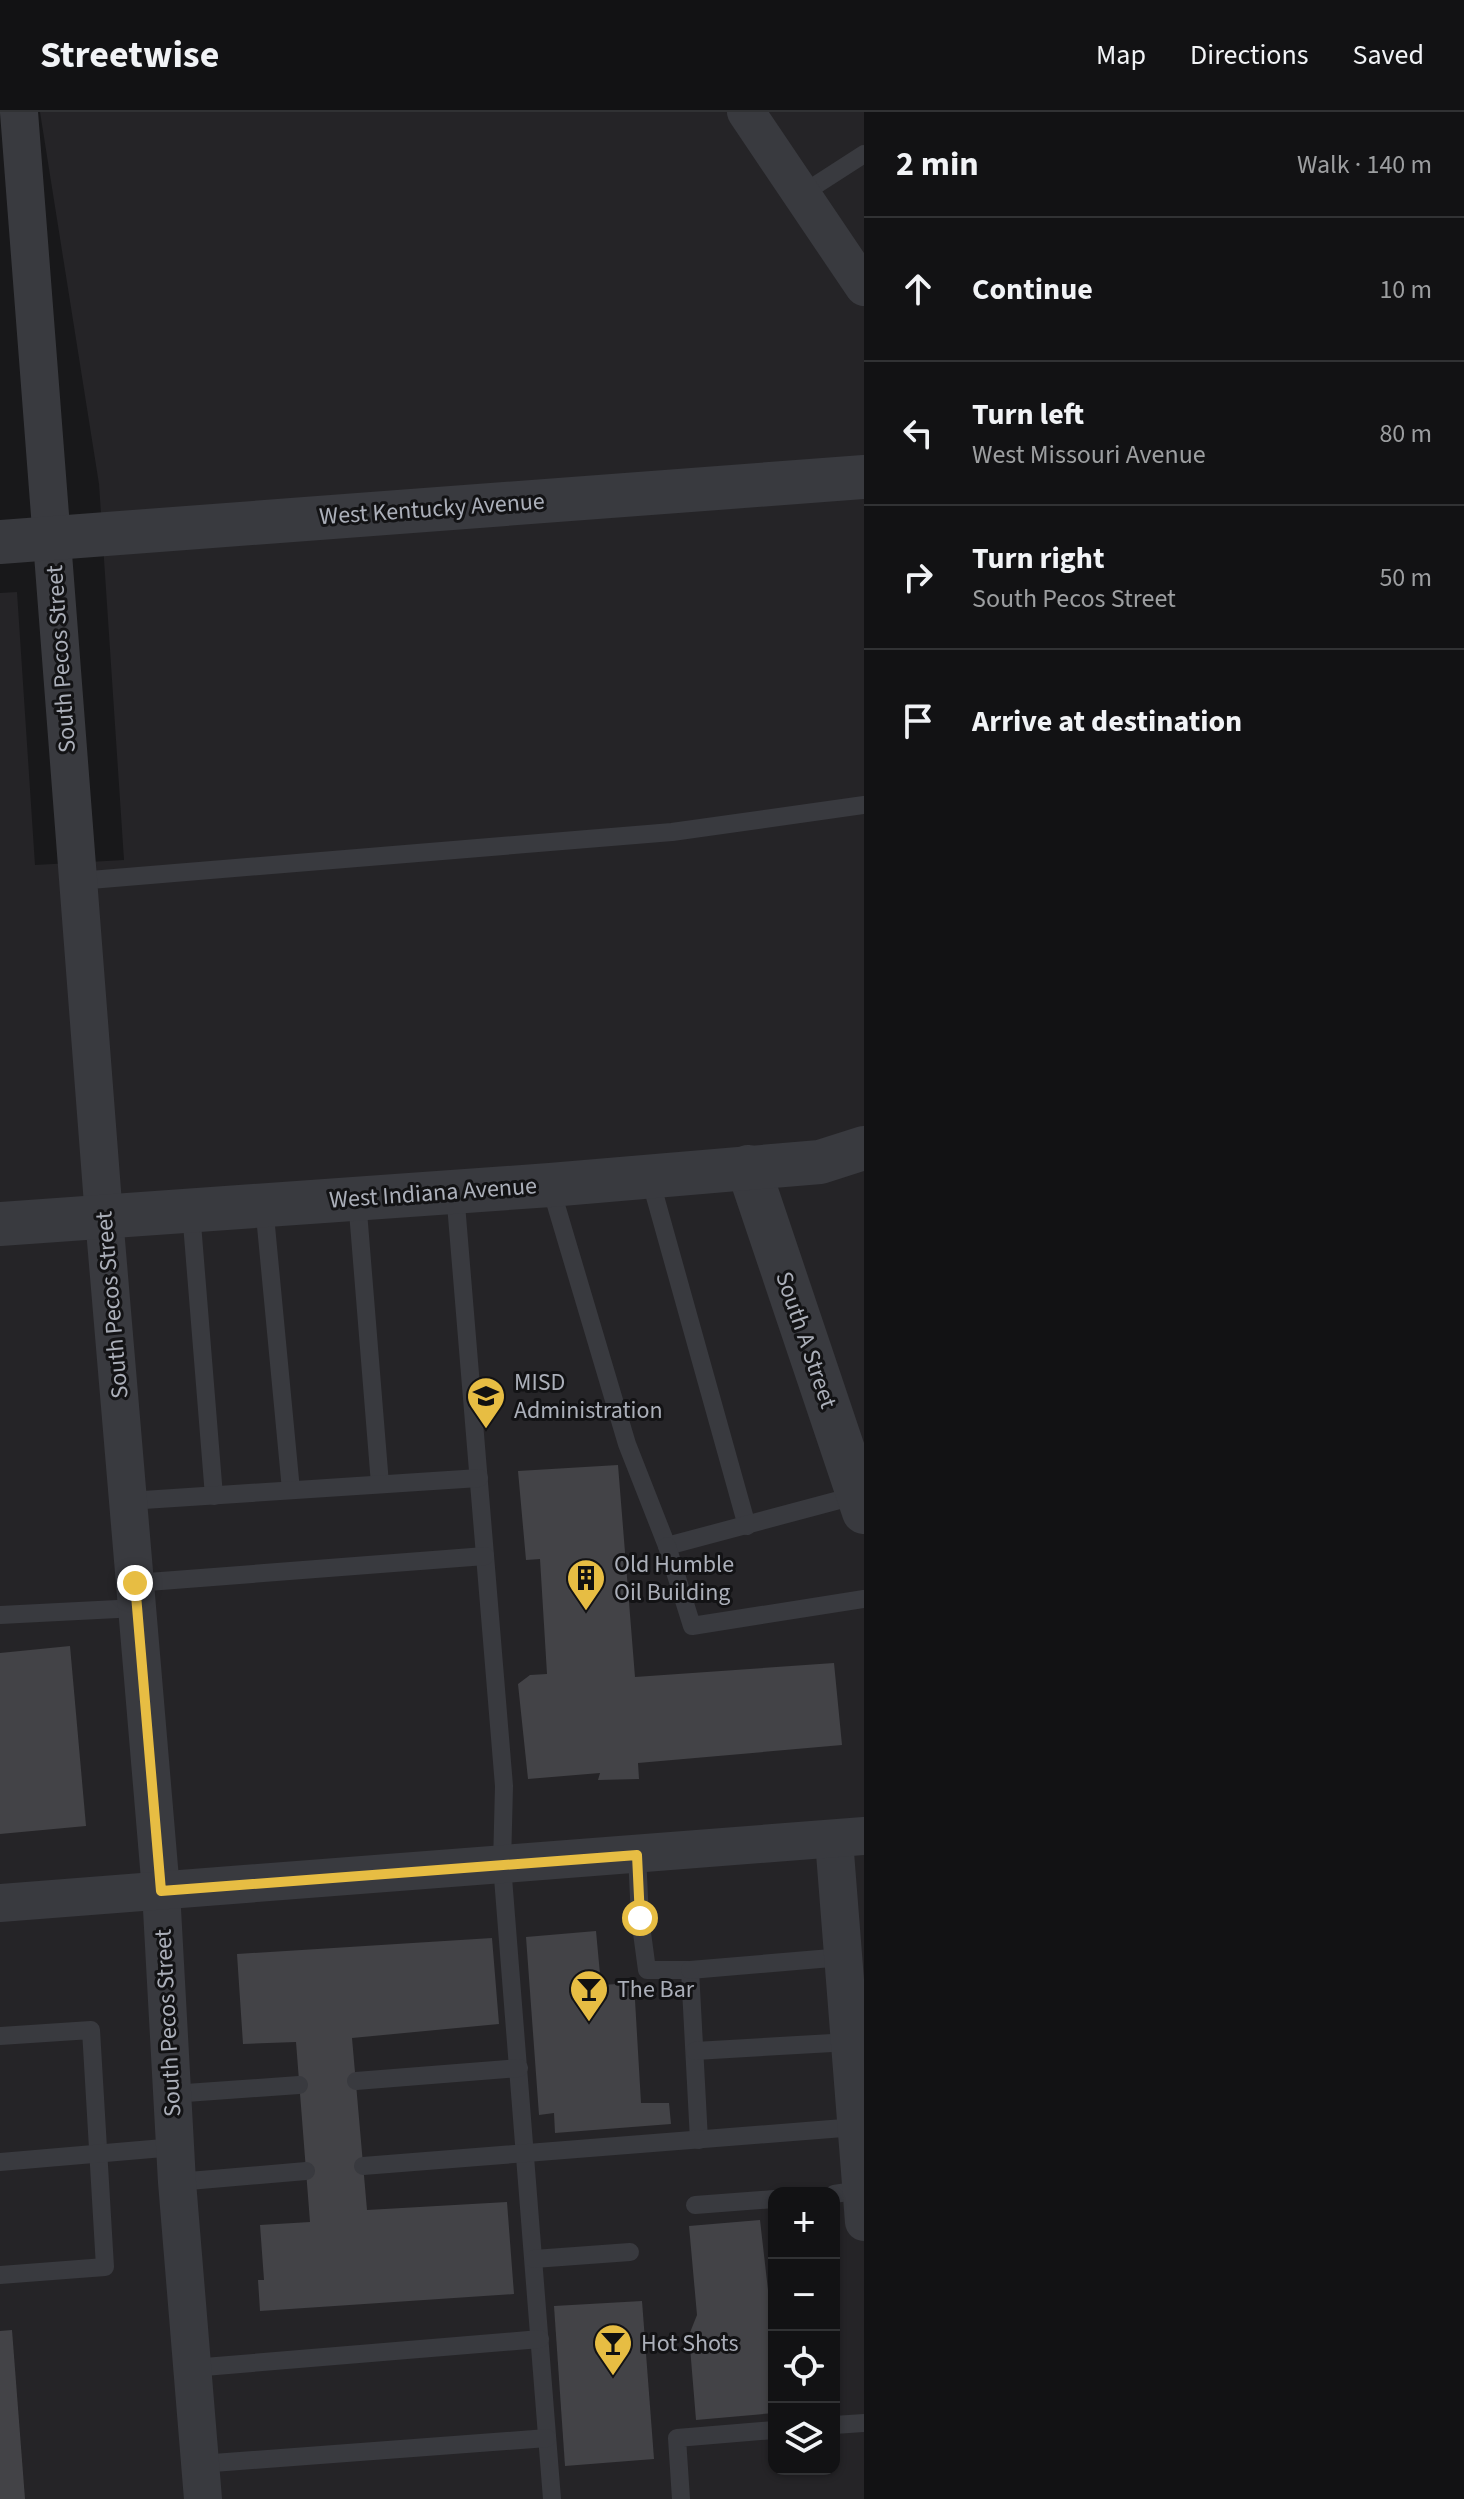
<!DOCTYPE html>
<html lang="en">
<head>
<meta charset="utf-8">
<style>
  :root { --surface:#121214; --page:#1f2022; --text:#f1f3f6; --muted:#9c9ea0; --line:#313234 }
  body { margin:0; font-family:"Source Sans 3",sans-serif; background:var(--page); color:var(--text) }
  .controls { position:absolute; right:24px; bottom:24px; display:grid; overflow:hidden; border-radius:16px; box-shadow:0 2px 6px #0004 }
  .controls button { width:72px; height:72px; display:grid; place-items:center; padding:0; border:0; border-bottom:2px solid var(--line); background:var(--surface); color:var(--text); font:40px sans-serif }
  .stop { position:absolute; width:24px; height:24px; margin:-18px; border:6px solid #e7bd43; border-radius:50%; background:#fff }
  .stop.end { background:#e7bd43; border-color:#fff; box-shadow:0 2px 8px #0008 }
  .list { margin:0; padding:0; list-style:none }
  h2 { display:flex; justify-content:space-between; align-items:center; height:104px; margin:0; padding:0 32px; font-size:34px }
  h2 small { font-size:26px; font-weight:400; color:var(--muted) }
  .list li { display:grid; grid-template-columns:52px 1fr auto; gap:24px; align-items:center; box-sizing:border-box; height:144px; padding:0 32px; border-top:2px solid var(--line) }
  .list b { display:block; font-size:30px; white-space:nowrap }
  .list p { margin:0; font-size:26px; white-space:nowrap; color:var(--muted) }
  .list em { font-size:26px; font-style:normal; color:var(--muted) }
  .icon { flex:none; width:44px; height:44px; fill:none; stroke:currentColor; stroke-width:2; stroke-linecap:round; stroke-linejoin:round }
  .map { position:relative; flex:none; width:864px; height:2387px; overflow:hidden }
  header { display:flex; align-items:center; gap:48px; box-sizing:border-box; height:112px; padding:0 40px; background:var(--surface); border-bottom:2px solid var(--line) }
  header strong { font-size:38px }
  nav { display:flex; gap:44px; margin-inline-start:auto; font-size:28px }
  main { display:flex }
  aside { flex:1; background:var(--surface) }
  .map>svg:first-child { display:block }
  .built { fill:#252427; fill-rule:evenodd }
  .building { fill:#434347 }
  .lines { fill:none; stroke-linecap:round; stroke-linejoin:round }
  .service { stroke:#393a3f; stroke-width:18 }
  .minor { stroke:#393a3f; stroke-width:38 }
  .tertiary { stroke:#393a3f; stroke-width:44 }
  .route { stroke:#e7bd43; stroke-width:10 }
  .labels { text-anchor:middle; dominant-baseline:central; stroke-width:6; stroke-linejoin:round; paint-order:stroke }
  .street-label { font-size:24px; fill:#abafb9; stroke:#131315 }
  .poi-label { font-size:24px; fill:#abafb9; stroke:#131315; text-anchor:start }
</style>
</head>
<body>
<header>
<strong>Streetwise</strong>
<nav><a>Map</a><a>Directions</a><a>Saved</a></nav>
</header>
<main>
<div class="map">
<svg width="864" height="2387" viewBox="0 0 864 2387">
  <rect width="100%" height="100%" fill="#18181a"/>
  <path class="built" d="M40,0H864V2387H0V481L17,480L35,753L124,748L99,372ZM774,2081H834V2357H774Z"/>
  <g class="building">
    <polygon points="618,1353 635,1565 834,1551 842,1633 638,1651 639,1667 598,1668 600,1661 528,1667 518,1572 530,1563 547,1562 540,1447 526,1448 518,1359"/>
    <polygon points="70,1534 86,1714 0,1722 0,1541"/>
    <polygon points="596,1819 601,1873 634,1871 641,1991 669,1991 671,2012 555,2021 554,2001 539,2003 526,1825"/>
    <polygon points="492,1826 499,1912 352,1926 367,2098 507,2090 514,2182 260,2199 258,2168 264,2168 260,2113 310,2110 296,1930 243,1932 237,1842"/>
    <polygon points="760,2108 771,2204 774,2205 774,2301 696,2308 689,2223 697,2203 689,2114"/>
    <polygon points="642,2189 654,2347 565,2354 554,2194"/>
    <polygon points="12,2218 25,2387 0,2387 0,2219"/>
  </g>
  <g class="lines">
    <g class="service">
      <polyline points="802,82 864,42"/>
      <polyline points="78,769 672,720 864,693"/>
      <polyline points="649,1063 747,1414"/>
      <polyline points="550,1073 627,1332 667,1434 858,1383"/>
      <polyline points="455,1080 504,1674 502,1753 552,2387"/>
      <polyline points="357,1087 380,1372"/>
      <polyline points="264,1093 291,1378"/>
      <polyline points="191,1099 214,1384"/>
      <polyline points="128,1389 479,1366"/>
      <polyline points="667,1434 692,1514 864,1487"/>
      <polyline points="135,1471 485,1444"/>
      <polyline points="0,1503 137,1496"/>
      <polyline points="637,1743 640,1806 647,1858 690,1858 699,2028"/>
      <polyline points="690,1858 843,1845"/>
      <polyline points="0,1924 91,1918 105,2155 0,2163"/>
      <polyline points="695,1939 850,1930"/>
      <polyline points="356,1969 519,1956"/>
      <polyline points="172,1982 299,1973"/>
      <polyline points="0,2050 175,2035"/>
      <polyline points="363,2054 856,2015"/>
      <polyline points="177,2070 306,2059"/>
      <polyline points="834,2082 861,2078"/>
      <polyline points="695,2093 774,2087"/>
      <polyline points="534,2147 630,2140"/>
      <polyline points="192,2256 540,2227"/>
      <polyline points="834,2313 864,2311"/>
      <polyline points="200,2352 547,2326"/>
      <polyline points="681,2387 677,2326 774,2318"/>
    </g>
    <g class="minor">
      <polyline points="19,0 104,1105 161,1779 177,2070 203,2387"/>
      <polyline points="746,0 864,175"/>
      <polyline points="834,1728 864,2110"/>
      <polyline points="0,1791 864,1724"/>
    </g>
    <g class="tertiary">
      <polyline points="0,430 864,365"/>
      <polyline points="748,1055 864,1400"/>
      <polyline points="0,1112 550,1073 820,1050 864,1036"/>
    </g>
  </g>
  <g class="lines">
    <polyline class="route" points="135,1471 161,1779 637,1743 640,1806"/>
  </g>
  <defs>
    <g id="school-pin" transform="scale(2)"><path d="M0 17L-7.5 6A9.5 9.5 0 1 1 7.5 6Z" fill="#e7bd43" stroke="#131315"/><path d="M0-5L7-2L0 1L-7-2ZM-4 1L0 2.5L4 1V4Q0 6-4 4Z" fill="#111"/></g>
    <g id="building-pin" transform="scale(2)"><path d="M0 17L-7.5 6A9.5 9.5 0 1 1 7.5 6Z" fill="#e7bd43" stroke="#131315"/><path d="M-4-6H4V6H1V3H-1V6H-4ZM-2.5-4.3h1.7v1.8h-1.7ZM.8-4.3h1.7v1.8H.8ZM-2.5-1h1.7V.8h-1.7ZM.8-1h1.7V.8H.8Z" fill="#111"/></g>
    <g id="bar-pin" transform="scale(2)"><path d="M0 17L-7.5 6A9.5 9.5 0 1 1 7.5 6Z" fill="#e7bd43" stroke="#131315"/><path d="M-6-5H6L.8 .8V4.5H3.5V6h-7V4.5H-.8V.8Z" fill="#111"/></g>
  </defs>
  <g fill-rule="evenodd">
    <use href="#school-pin" x="486" y="1284"/>
    <use href="#building-pin" x="586" y="1466"/>
    <use href="#bar-pin" x="589" y="1877"/>
    <use href="#bar-pin" x="613" y="2231"/>
  </g>
  <g class="labels">
    <g class="street-label">
      <text transform="translate(432 397) rotate(-4)">West Kentucky Avenue</text>
      <text transform="translate(61 547) rotate(-94)">South Pecos Street</text>
      <text transform="translate(433 1081) rotate(-4)">West Indiana Avenue</text>
      <text transform="translate(112 1193) rotate(-95)">South Pecos Street</text>
      <text transform="translate(806 1228) rotate(71)">South A Street</text>
      <text transform="translate(168 1911) rotate(-93)">South Pecos Street</text>
    </g>
    <g class="poi-label">
      <text x="514" y="1270">MISD<tspan x="514" dy="28">Administration</tspan></text>
      <text x="614" y="1452">Old Humble<tspan x="614" dy="28">Oil Building</tspan></text>
      <text x="617" y="1877">The Bar</text>
      <text x="641" y="2231">Hot Shots</text>
    </g>
  </g>
</svg>
<div class="controls">
<button>+</button>
<button>−</button>
<button><svg class="icon" aria-label="locate" viewBox="0 0 24 24"><circle cx="12" cy="12" r="6"/><path d="M12 2v4M12 18v4M2 12h4M18 12h4"/></svg></button>
<button><svg class="icon" aria-label="layers" viewBox="0 0 24 24"><path d="M12 4l9 5-9 5-9-5zM3 14l9 5 9-5"/></svg></button>
</div>
<div class="stop" style="left:640px;top:1806px"></div>
<div class="stop end" style="left:135px;top:1471px"></div>
</div>
<aside>
<h2>2 min<small>Walk · 140 m</small></h2>
<ul class="list">
<li><svg class="icon" aria-label="ahead" viewBox="0 0 24 24"><path d="M12 20V5M6 11l6-6 6 6"/></svg><div><b>Continue</b></div><em>10 m</em></li>
<li><svg class="icon" aria-label="left" viewBox="0 0 24 24"><path d="M17 20v-9H6M10 6l-5 5 5 5"/></svg><div><b>Turn left</b><p>West Missouri Avenue</p></div><em>80 m</em></li>
<li><svg class="icon" aria-label="right" viewBox="0 0 24 24"><path d="M7 20v-9h11M14 6l5 5-5 5"/></svg><div><b>Turn right</b><p>South Pecos Street</p></div><em>50 m</em></li>
<li><svg class="icon" aria-label="arrive" viewBox="0 0 24 24"><path d="M6 21V4h12l-3 4 3 4H6"/></svg><div><b>Arrive at destination</b></div></li>
</ul>
</aside>
</main>
</body>
</html>
